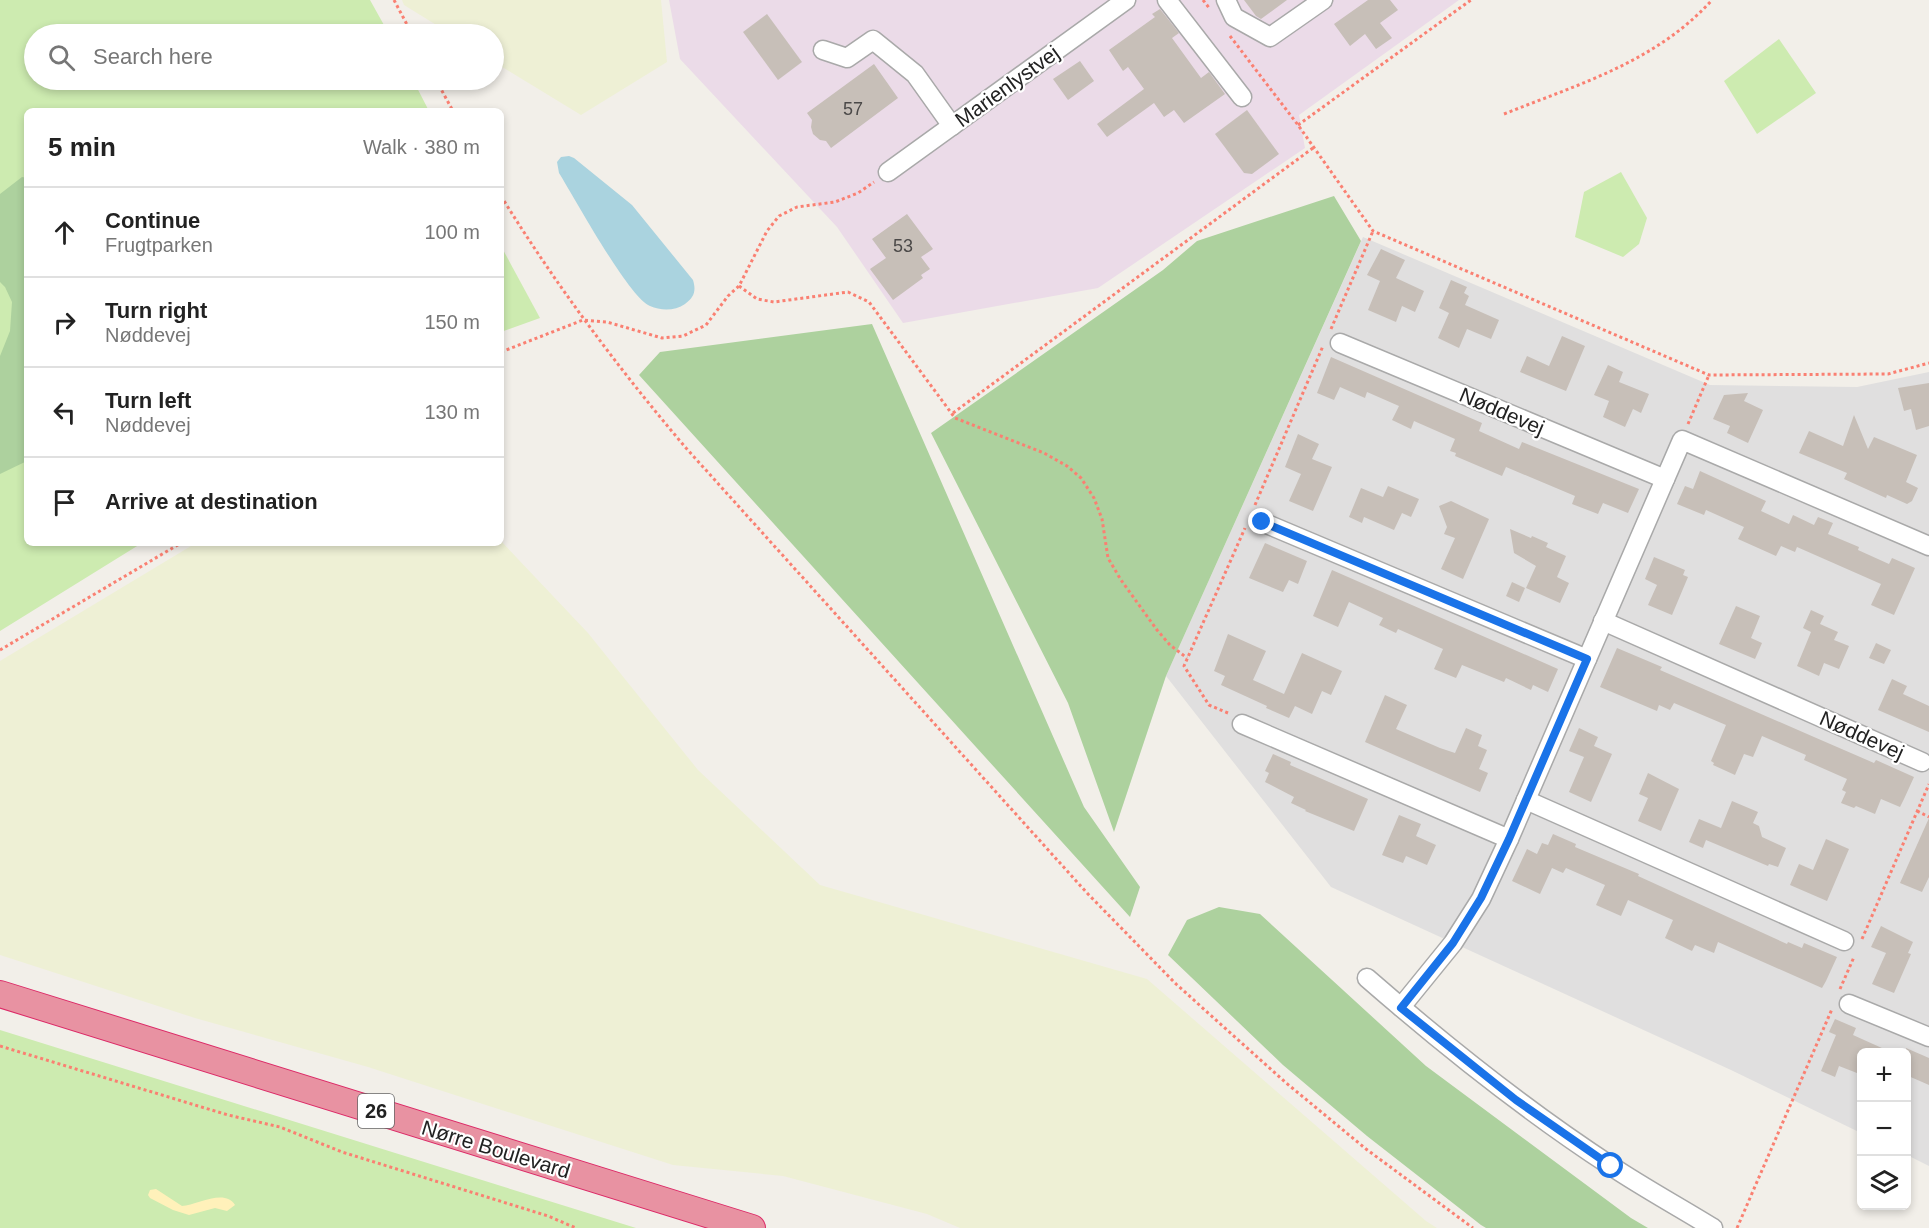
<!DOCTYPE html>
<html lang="en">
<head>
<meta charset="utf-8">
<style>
  :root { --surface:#fff; --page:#f6f6f6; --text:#222; --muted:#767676; --line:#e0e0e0 }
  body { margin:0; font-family:Helvetica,sans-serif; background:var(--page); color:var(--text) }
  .controls { position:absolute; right:18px; bottom:18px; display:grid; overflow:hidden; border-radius:9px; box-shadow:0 3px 9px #0003 }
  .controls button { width:54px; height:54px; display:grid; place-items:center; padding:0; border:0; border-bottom:2px solid var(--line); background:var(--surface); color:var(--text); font:30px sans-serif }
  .stop { position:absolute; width:18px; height:18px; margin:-14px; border:4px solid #1a73e8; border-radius:50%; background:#fff }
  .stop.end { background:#1a73e8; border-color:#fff; box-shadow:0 2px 6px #0008 }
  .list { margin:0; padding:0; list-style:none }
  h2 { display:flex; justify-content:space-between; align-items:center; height:78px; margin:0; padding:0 24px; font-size:26px }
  h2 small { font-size:20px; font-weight:400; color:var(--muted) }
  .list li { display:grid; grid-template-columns:39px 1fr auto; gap:18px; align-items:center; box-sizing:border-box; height:90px; padding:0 24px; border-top:2px solid var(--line) }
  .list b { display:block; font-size:22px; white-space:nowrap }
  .list p { margin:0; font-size:20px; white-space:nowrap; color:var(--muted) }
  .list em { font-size:20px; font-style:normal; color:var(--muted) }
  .icon { flex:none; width:33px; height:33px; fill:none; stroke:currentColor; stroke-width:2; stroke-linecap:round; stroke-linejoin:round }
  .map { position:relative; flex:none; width:1929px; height:1228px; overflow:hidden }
  .search { position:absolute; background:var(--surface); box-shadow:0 3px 9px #0003; left:24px; top:24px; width:480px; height:66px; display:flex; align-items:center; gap:15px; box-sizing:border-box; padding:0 21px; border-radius:33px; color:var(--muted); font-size:22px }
  .panel { position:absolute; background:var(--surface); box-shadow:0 3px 9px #0003; left:24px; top:108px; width:480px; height:438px; border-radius:9px }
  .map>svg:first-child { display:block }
  .residential { fill:#e0dfdf }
  .industrial { fill:#ebdbe8 }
  .farmland { fill:#eef0d5 }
  .grass { fill:#cdebb0 }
  .forest { fill:#add19e }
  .sand { fill:#fff1ba }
  .water { fill:#aad3df }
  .building { fill:#c7bfb8 }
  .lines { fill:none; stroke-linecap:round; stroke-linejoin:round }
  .minor-casing { stroke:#a9a9a9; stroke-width:21 }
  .highway-casing { stroke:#dc2a67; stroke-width:28 }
  .path { stroke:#fa8072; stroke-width:3; stroke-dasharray:3 3; stroke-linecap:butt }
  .minor { stroke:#fff; stroke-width:18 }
  .highway { stroke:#e892a2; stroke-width:26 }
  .route { stroke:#1a73e8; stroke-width:8 }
  .labels { text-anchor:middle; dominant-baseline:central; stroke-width:4.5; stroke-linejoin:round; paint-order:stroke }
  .number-label { font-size:18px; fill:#4b4948 }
  .shield { fill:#fff; stroke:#646464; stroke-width:1.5 }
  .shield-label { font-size:20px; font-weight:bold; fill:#222 }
  .street-label { font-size:21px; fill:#222; stroke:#fff }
</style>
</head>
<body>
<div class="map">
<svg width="1929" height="1228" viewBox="0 0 1929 1228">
  <rect width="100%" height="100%" fill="#f2efe9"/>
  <polygon class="residential" points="1363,237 1710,385 1857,387 1929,372 1929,1166 1907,1155 1906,1052 1862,1052 1861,1133 1731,1070 1331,887 1166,676"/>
  <polygon class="industrial" points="669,0 1459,0 1299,115 1305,148 1098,288 903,323 837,227 680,59"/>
  <g class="farmland">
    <polygon points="402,0 661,0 667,62 581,115 494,62 494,34 451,34 404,5"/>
    <polygon points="501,541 588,633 698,770 820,885 1147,979 1426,1221 1437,1228 960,1228 927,1214 783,1176 673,1165 368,1067 195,1018 0,955 0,661 196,543 501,543"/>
  </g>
  <g class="grass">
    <polygon points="0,0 370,0 389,34 34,34 34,80 413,80 429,111 27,111 27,543 142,543 0,631"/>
    <polygon points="1779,39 1816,93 1757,134 1724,81"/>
    <polygon points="1621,172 1647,218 1639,244 1623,257 1575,237 1584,192"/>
    <polygon points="501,246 540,318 501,332"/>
    <polygon points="0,1030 636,1228 0,1228"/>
  </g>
  <g class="forest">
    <polygon points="22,177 27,178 27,461 0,474 0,356 10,331 12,302 5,287 0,282 0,194"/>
    <polygon points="1334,196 1361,241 1166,676 1114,832 1068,703 931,433 1163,270 1197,241"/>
    <polygon points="872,324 1084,807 1140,887 1130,917 639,375 660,352"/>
    <polygon points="1219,907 1260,914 1426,1066 1631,1218 1648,1228 1486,1228 1481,1225 1367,1136 1283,1065 1168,955 1187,920"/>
  </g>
  <path class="sand" d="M156,1189L182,1206C197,1205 225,1188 235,1205L227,1211L215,1208L189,1215L173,1210L150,1198L148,1195L150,1190Z"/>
  <path class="water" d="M569,156L574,158L632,205L693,280C696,290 695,297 685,304C675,311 661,311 650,306C629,298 574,197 559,173L557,162L561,157Z"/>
  <g class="building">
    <polygon points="1244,0 1287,0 1261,19 1256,16"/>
    <polygon points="1368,0 1390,0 1398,10 1380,23 1392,38 1376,49 1365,34 1350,46 1334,24"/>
    <polygon points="1160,9 1179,33 1172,38 1201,78 1209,72 1225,94 1184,123 1174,110 1164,117 1154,103 1107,137 1097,124 1144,89 1128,67 1123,71 1109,50 1155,17 1152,14"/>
    <polygon points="767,14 802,62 778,80 743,32"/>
    <polygon points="1080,61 1094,81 1068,100 1053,79"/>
    <polygon points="874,64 898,98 831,148 826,141 820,140 813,134 811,127 812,120 807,113"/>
    <polygon points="1247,110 1279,154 1252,174 1244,173 1215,134"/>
    <polygon points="907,214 933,249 921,257 930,269 921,275 923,278 893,300 870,269 886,258 872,239"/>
    <polygon points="1381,249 1405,260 1396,278 1424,291 1415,312 1402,306 1396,322 1368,310 1380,281 1367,275"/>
    <polygon points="1451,280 1467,287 1464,293 1469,296 1465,305 1499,320 1491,339 1467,329 1459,348 1438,338 1449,313 1439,308"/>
    <polygon points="1562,336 1585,346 1566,391 1520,372 1527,356 1549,366"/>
    <polygon points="1331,357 1482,423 1479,431 1519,449 1522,442 1639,489 1628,513 1603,503 1598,514 1572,504 1575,496 1506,467 1502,476 1455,456 1456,453 1450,451 1455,439 1414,421 1411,429 1392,420 1399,406 1367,392 1365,398 1340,387 1334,400 1317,393"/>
    <polygon points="1608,365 1623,372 1619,382 1649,394 1641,413 1633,409 1625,427 1603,417 1609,401 1594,395"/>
    <polygon points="1929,383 1929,426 1916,430 1911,409 1904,411 1898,388"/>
    <polygon points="1748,393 1744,401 1763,410 1748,443 1727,433 1730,426 1713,419 1724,395"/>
    <polygon points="1854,415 1868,449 1874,437 1917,455 1906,482 1918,488 1912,501 1907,504 1887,495 1886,498 1844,479 1847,473 1799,453 1809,431 1843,446"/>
    <polygon points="1298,434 1319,444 1312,459 1332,467 1313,511 1289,501 1301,474 1285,467"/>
    <polygon points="1700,471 1766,501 1761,511 1789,524 1793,515 1814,525 1818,517 1833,523 1828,534 1859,547 1858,550 1889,564 1892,558 1915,568 1894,615 1871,605 1881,584 1797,547 1795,552 1781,546 1776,556 1738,539 1744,527 1706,510 1704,515 1677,504 1685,486 1693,489"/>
    <polygon points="1388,486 1419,499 1411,517 1402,513 1394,530 1364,517 1362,523 1349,517 1361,488 1383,497"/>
    <polygon points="1451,501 1489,519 1463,579 1441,569 1455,538 1444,534 1447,527 1439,506"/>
    <polygon points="1510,529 1531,538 1532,536 1548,543 1546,547 1566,556 1557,577 1569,583 1560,603 1526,588 1536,566 1514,553"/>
    <polygon points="1265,543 1307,561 1298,584 1289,580 1283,592 1249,578"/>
    <polygon points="1654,557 1685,570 1683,575 1688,577 1672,615 1648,605 1657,585 1645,579"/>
    <polygon points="1332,570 1558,669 1548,692 1533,685 1531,690 1506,678 1504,682 1462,665 1456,678 1434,669 1443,649 1398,629 1396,633 1379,625 1383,618 1349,602 1338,627 1313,616"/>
    <polygon points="1512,582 1525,588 1519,602 1506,596"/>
    <polygon points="1736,606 1760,616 1751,638 1762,643 1755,659 1719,644"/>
    <polygon points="1811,610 1824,616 1820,624 1838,632 1834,640 1849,646 1839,669 1824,663 1819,676 1797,666 1811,632 1803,628"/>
    <polygon points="1228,634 1266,651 1253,680 1284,694 1302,653 1342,671 1331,695 1322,691 1312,714 1295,706 1289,718 1266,708 1267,706 1221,685 1225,676 1214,671"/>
    <polygon points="1876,643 1891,650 1884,664 1869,658"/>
    <polygon points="1617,648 1662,667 1660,670 1814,737 1874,763 1876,760 1914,777 1904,799 1900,807 1881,799 1875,814 1856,806 1854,808 1841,803 1846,792 1842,790 1847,779 1804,760 1806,755 1762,736 1753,757 1744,754 1735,775 1713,765 1714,763 1711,761 1726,725 1674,703 1670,710 1659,705 1657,711 1600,687"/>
    <polygon points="1892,679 1907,686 1903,694 1929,706 1929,732 1878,710"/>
    <polygon points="1385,695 1407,705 1396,729 1440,748 1455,753 1466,728 1482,735 1478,746 1487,750 1479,769 1488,773 1480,792 1365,742"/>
    <polygon points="1579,728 1598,737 1594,746 1612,754 1591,802 1569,792 1584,757 1569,751"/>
    <polygon points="1273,754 1291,762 1290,765 1368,799 1354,831 1305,811 1306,810 1291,803 1294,797 1265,782 1269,773 1265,771"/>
    <polygon points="1648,773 1679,789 1661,831 1638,821 1648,798 1639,794"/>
    <polygon points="1732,801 1758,812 1753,823 1759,826 1762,837 1786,848 1778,867 1769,864 1768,866 1706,840 1703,848 1689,842 1699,819 1721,828"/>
    <polygon points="1399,815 1421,824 1416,836 1436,845 1427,865 1406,856 1403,863 1382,855"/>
    <polygon points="1929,818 1929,877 1922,892 1900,883"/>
    <polygon points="1553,834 1576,844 1575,847 1639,874 1638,876 1787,944 1788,942 1802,948 1804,943 1837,957 1826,981 1822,988 1718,942 1714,953 1695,945 1692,951 1665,938 1673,920 1628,900 1621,916 1596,905 1605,885 1566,868 1563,873 1552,868 1540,894 1512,881 1527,849 1537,854 1542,843 1548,845"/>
    <polygon points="1826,839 1849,849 1827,901 1790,885 1799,864 1813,870"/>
    <polygon points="1881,926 1913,942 1908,953 1911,954 1894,993 1872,984 1886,953 1871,947"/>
    <polygon points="1835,1019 1856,1028 1853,1035 1893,1053 1862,1053 1862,1075 1839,1066 1835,1077 1821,1071 1836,1035 1829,1032"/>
    <polygon points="1906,1048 1929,1058 1929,1085 1906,1075"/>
  </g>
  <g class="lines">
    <g class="minor-casing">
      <g id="minor">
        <polyline points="1167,0 1242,97"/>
        <polyline points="1226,0 1234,17 1270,37 1323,0"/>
        <polyline points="823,50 847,58 873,40 915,74 952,126"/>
        <polyline points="888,172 1126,0"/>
        <polyline points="1340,343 1665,479"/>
        <polyline points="1262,522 1587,659"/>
        <polyline points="1603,621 1922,762"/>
        <polyline points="1242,724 1509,839"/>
        <polyline points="1526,800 1844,941"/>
        <path d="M1367,978C1444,1045 1525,1110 1611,1166C1644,1188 1679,1207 1713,1228"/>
        <polyline points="1849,1004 1929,1037"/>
        <polyline points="1401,1007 1453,943 1481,899 1509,839 1682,440 1929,546"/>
      </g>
    </g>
    <g class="highway-casing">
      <polyline id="highway" points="0,994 752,1228"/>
    </g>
    <g class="path">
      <polyline points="394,0 412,34"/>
      <polyline points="1203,0 1210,9"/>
      <polyline points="1230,36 1298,125 1373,231 1709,375 1888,374 1929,363"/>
      <polyline points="436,80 453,111"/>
      <path d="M1504,114C1579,84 1656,62 1712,0"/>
      <polyline points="1298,125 1471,0"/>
      <path d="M501,196C556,285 618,368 686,448L1087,893L1176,984L1285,1082L1366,1149L1473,1228"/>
      <polyline points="739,286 757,299 774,302 848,292 869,302 955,418 1044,453 1067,466 1081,478 1094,498 1102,519 1108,558 1121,580 1157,630 1170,645 1187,658"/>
      <polyline points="1331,329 1373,231"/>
      <polyline points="501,352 583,320 607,322 662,338 683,336 706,325 728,296 739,286 767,231 779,216 797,207 835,202 858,193 874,182"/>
      <polyline points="953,413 1313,148"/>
      <polyline points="1688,424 1709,375"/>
      <polyline points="1255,505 1323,346"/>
      <polyline points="0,650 181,543"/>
      <polyline points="1228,713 1209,705 1184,666 1245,528"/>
      <polyline points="1917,811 1929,817"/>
      <polyline points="1862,939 1929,784"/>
      <polyline points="1840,989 1854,957"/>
      <polyline points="0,1046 228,1115 280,1127 342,1152 548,1216 576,1228"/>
      <polyline points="1737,1228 1832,1009"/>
    </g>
    <use href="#minor" class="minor"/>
    <use href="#highway" class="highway"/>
  </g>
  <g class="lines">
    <polyline class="route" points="1262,522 1587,659 1509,839 1481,898 1453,943 1401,1008 1516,1100 1611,1166"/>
  </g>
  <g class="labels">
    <g class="number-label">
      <text x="853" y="109">57</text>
      <text x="903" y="246">53</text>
    </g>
    <rect class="shield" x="358" y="1094" width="36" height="34" rx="4.5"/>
    <g class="shield-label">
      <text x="376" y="1111">26</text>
    </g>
    <g class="street-label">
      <text transform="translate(1007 86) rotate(-36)">Marienlystvej</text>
      <text transform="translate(1502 411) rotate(23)">Nøddevej</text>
      <text transform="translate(1862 735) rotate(24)">Nøddevej</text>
      <text transform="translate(496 1149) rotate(17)">Nørre Boulevard</text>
    </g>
  </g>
</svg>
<div class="controls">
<button>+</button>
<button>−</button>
<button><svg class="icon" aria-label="layers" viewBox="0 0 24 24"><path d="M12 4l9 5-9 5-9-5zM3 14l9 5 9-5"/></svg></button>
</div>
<div class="stop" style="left:1611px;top:1166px"></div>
<div class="stop end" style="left:1262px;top:522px"></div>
<div class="search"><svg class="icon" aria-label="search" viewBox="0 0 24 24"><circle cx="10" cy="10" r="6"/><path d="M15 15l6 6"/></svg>Search here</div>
<section class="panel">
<h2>5 min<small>Walk · 380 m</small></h2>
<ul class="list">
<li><svg class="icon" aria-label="ahead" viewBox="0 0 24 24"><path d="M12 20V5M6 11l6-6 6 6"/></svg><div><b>Continue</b><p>Frugtparken</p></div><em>100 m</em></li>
<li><svg class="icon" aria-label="right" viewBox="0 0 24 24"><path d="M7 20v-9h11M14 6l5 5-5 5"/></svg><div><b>Turn right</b><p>Nøddevej</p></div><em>150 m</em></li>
<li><svg class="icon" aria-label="left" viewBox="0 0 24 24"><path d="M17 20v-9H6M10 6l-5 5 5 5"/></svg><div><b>Turn left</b><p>Nøddevej</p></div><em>130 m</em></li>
<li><svg class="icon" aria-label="arrive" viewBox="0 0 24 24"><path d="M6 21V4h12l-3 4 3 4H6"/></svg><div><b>Arrive at destination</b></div></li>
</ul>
</section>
</div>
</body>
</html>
